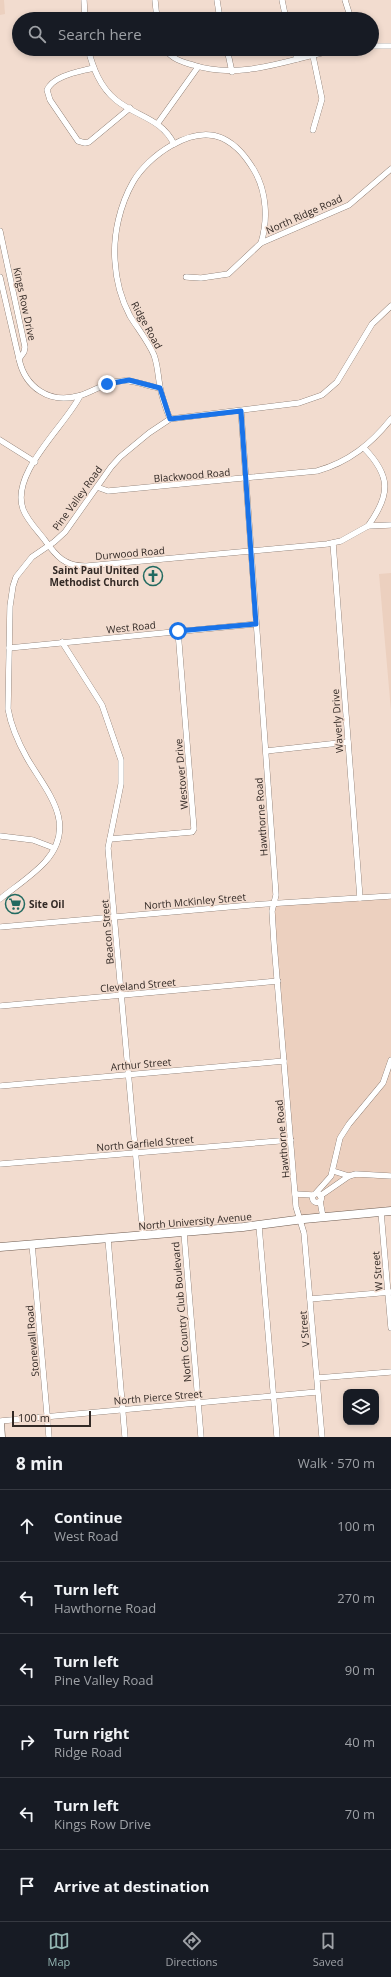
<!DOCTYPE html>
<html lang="en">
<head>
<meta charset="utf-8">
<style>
  :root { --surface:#171b24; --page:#20242c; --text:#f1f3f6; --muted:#9ea1a6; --line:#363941; --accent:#93b5b2 }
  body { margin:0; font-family:"Open Sans",sans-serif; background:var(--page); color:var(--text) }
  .controls { position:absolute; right:12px; bottom:12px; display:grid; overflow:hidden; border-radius:8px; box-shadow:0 2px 6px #0003 }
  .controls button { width:36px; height:36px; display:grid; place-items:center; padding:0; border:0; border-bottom:1px solid var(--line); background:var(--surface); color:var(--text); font:20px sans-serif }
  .scale { position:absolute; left:12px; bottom:10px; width:79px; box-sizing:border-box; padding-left:4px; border:2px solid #322925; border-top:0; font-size:11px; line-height:14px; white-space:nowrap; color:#322925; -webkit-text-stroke:3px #f2dccf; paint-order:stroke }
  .stop { position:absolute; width:12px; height:12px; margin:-9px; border:3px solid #1a73e8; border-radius:50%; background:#fff }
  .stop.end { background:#1a73e8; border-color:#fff; box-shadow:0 1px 4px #0008 }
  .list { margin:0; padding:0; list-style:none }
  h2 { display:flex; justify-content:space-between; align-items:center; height:52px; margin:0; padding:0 16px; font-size:17px }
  h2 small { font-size:13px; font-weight:400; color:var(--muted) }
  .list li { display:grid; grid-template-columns:26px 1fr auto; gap:12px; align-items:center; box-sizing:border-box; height:72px; padding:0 16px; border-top:1px solid var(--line) }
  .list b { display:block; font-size:15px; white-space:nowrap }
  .list p { margin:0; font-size:13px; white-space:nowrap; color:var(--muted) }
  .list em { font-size:13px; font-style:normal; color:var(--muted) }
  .icon { flex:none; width:22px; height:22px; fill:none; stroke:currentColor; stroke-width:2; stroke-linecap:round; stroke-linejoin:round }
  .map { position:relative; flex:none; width:391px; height:1437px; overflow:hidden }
  .search { position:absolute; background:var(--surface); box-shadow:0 2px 6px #0003; left:12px; right:12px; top:12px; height:44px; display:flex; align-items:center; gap:10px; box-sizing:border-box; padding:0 14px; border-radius:22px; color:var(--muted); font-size:15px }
  .sheet { height:484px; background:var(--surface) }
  nav { display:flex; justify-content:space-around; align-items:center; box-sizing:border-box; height:56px; border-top:1px solid var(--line); background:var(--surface); font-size:11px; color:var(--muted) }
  nav a { display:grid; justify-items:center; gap:2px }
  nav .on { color:var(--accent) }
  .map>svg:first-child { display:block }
  .built { fill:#ecd0bf }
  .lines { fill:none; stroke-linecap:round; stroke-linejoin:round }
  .street-casing { stroke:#6e5c51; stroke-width:6 }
  .secondary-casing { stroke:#6e5c51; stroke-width:9 }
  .street { stroke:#fff; stroke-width:5.5 }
  .secondary { stroke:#fff; stroke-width:8 }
  .route { stroke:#1a73e8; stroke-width:5 }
  .labels { text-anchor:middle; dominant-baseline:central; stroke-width:3; stroke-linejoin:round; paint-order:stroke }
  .street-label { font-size:10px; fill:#322925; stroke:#f2dccf }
  .poi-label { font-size:10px; font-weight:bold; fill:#322925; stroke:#f2dccf; text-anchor:end }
</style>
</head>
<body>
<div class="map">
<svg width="391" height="1437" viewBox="0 0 391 1437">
  <rect width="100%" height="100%" fill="#f2dccf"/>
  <g class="built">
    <polygon points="0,0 4,0 5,14 0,15"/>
    <polygon points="391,573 391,711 379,574"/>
    <polygon points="391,896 391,1211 300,1219 273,908 275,904"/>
  </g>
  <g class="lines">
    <g class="street-casing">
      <g id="street">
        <polyline points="84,0 85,19"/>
        <polyline points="155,0 157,19"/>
        <polyline points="217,0 220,19"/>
        <polyline points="282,0 286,19"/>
        <polyline points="345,0 351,19"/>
        <polyline points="372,46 391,46"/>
        <path d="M88,49C93,68 100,87 116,100C137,117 161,118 174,144"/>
        <path d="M165,49C172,59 182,62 193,65C244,81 291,58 340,49"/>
        <polyline points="227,49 232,72"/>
        <polyline points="294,49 297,59"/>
        <polyline points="313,56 322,99 313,130"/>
        <path d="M93,68C79,72 54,75 47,90L50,100L78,141L85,143L89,142L130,108"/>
        <polyline points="158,123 198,67"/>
        <path d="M0,231L25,347L24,352L19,359C25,387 49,404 78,396C93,392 105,382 121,381C135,379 147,387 160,388"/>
        <polyline points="0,277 19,359"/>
        <polyline points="186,277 201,278 228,274 261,243 349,205 391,169"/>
        <path d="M80,396C65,426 10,473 23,509C27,520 37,530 44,539C56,556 65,567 87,566L327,544L341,541L368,526L391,525"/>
        <polyline points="241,411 276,895 272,911 274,943 296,1207 304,1233 322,1437"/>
        <path d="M170,419C166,409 162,398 160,387C158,376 158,366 154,355C148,341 138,329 130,316C121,299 116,280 115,261C113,234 120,205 133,182C148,156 191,125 222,138C237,145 246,157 254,170C267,192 268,220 261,243"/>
        <polyline points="0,440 35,462"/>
        <path d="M364,448C391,476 391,494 368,526"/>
        <path d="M97,487L108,491L317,471C349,462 371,444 391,419"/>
        <polyline points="333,543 360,898"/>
        <polyline points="62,642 102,705 121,760 121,784 108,848 143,1236"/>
        <polyline points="9,648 256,624"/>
        <polyline points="266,751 348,742"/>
        <polyline points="0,836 33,840 54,848"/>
        <polyline points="110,839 192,832 194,829 178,631"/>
        <path d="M0,899C15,887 32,876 45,862C79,824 46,791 27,758C18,742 11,726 8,709L10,606L13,586L16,577L32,557L54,542L65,532L111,467L120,457L149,433L170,419L299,403L322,395L337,382L372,324L391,306"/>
        <polyline points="0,927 251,905 391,896"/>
        <polyline points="0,1006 278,981"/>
        <polyline points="0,1086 284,1061"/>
        <polyline points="0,1164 291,1140"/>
        <polyline points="333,1171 349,1176"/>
        <circle cx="317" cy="1198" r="4.5"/>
        <polyline points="295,1194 313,1195"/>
        <polyline points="315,1194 331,1176 340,1138 349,1124 383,1083 391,1060"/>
        <polyline points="320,1196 349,1176 356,1174 391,1176"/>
        <polyline points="320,1201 323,1217"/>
        <polyline points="381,1212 391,1328"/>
        <polyline points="259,1226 277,1437"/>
        <polyline points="184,1233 201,1437"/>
        <polyline points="108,1239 125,1437"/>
        <polyline points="32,1244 49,1437"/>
        <polyline points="310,1299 391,1292"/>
        <polyline points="317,1378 391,1372"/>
        <polyline points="0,1421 317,1392"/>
      </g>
    </g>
    <g class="secondary-casing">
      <g id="secondary">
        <polyline points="0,1247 243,1227 304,1219 391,1211"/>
        <polyline points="0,1423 1,1437"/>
      </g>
    </g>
    <use href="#street" class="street"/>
    <use href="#secondary" class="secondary"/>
  </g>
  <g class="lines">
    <polyline class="route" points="107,384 129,380 160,388 170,419 241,411 256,624 178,631"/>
  </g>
  <defs>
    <g id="church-ring" transform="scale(1)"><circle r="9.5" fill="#f2dccf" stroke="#216a60" stroke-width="1.5"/><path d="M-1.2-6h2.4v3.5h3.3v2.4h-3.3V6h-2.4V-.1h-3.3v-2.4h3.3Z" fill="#216a60"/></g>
    <g id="supermarket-ring" transform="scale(1)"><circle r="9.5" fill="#f2dccf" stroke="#216a60" stroke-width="1.5"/><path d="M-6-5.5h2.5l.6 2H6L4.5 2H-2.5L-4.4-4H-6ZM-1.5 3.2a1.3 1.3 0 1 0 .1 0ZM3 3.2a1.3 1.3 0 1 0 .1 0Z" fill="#216a60"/></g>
  </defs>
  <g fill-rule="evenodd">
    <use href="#church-ring" x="153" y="576"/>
    <use href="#supermarket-ring" x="15" y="904"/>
  </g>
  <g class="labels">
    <g class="street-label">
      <text transform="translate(304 214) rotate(-24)">North Ridge Road</text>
      <text transform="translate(25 304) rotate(78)">Kings Row Drive</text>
      <text transform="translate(147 325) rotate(61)">Ridge Road</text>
      <text transform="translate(192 475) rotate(-5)">Blackwood Road</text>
      <text transform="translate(77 498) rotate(-54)">Pine Valley Road</text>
      <text transform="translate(130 553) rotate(-5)">Durwood Road</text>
      <text transform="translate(131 627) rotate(-6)">West Road</text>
      <text transform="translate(337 721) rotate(-94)">Waverly Drive</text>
      <text transform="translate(181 774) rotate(-95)">Westover Drive</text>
      <text transform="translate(261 817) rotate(-94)">Hawthorne Road</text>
      <text transform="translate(195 901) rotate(-5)">North McKinley Street</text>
      <text transform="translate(107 932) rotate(-95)">Beacon Street</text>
      <text transform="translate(138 985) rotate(-5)">Cleveland Street</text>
      <text transform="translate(141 1064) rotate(-5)">Arthur Street</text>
      <text transform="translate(282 1139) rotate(-95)">Hawthorne Road</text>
      <text transform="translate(145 1143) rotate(-5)">North Garfield Street</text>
      <text transform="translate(195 1221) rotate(-5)">North University Avenue</text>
      <text transform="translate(377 1271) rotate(-95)">W Street</text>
      <text transform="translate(181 1312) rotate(-95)">North Country Club Boulevard</text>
      <text transform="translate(304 1329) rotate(-95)">V Street</text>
      <text transform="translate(32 1341) rotate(-95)">Stonewall Road</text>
      <text transform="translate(158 1397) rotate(-5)">North Pierce Street</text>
    </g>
    <g class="poi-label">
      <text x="139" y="570">Saint Paul United<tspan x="139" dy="12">Methodist Church</tspan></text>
      <text x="29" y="904" text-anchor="start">Site Oil</text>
    </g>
  </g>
</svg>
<div class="controls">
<button><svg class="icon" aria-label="layers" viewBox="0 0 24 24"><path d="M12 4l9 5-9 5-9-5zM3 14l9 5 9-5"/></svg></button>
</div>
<div class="scale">100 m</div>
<div class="stop" style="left:178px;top:631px"></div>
<div class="stop end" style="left:107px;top:384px"></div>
<div class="search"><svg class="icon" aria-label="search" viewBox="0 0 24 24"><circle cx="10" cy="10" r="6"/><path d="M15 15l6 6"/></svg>Search here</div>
</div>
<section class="sheet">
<h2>8 min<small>Walk · 570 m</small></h2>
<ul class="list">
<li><svg class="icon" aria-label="ahead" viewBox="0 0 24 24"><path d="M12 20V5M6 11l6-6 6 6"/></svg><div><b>Continue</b><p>West Road</p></div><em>100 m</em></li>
<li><svg class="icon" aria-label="left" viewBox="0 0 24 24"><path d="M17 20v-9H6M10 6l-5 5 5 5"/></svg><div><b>Turn left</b><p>Hawthorne Road</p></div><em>270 m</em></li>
<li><svg class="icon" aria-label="left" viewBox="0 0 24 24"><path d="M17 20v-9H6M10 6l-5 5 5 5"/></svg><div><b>Turn left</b><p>Pine Valley Road</p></div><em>90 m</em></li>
<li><svg class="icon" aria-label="right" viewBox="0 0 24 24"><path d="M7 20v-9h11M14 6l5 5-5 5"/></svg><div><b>Turn right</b><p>Ridge Road</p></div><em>40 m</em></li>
<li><svg class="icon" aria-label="left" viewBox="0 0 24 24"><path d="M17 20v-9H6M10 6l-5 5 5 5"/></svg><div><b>Turn left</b><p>Kings Row Drive</p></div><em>70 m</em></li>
<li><svg class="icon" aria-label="arrive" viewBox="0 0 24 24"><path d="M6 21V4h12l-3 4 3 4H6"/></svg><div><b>Arrive at destination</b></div></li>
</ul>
</section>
<nav>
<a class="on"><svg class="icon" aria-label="map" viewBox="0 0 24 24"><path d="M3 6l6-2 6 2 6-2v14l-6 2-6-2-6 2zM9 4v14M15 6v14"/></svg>Map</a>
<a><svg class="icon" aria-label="directions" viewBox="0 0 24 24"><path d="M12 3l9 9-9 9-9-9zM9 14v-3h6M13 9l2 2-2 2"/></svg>Directions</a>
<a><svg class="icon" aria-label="saved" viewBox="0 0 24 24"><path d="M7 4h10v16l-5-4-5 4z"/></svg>Saved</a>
</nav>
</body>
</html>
